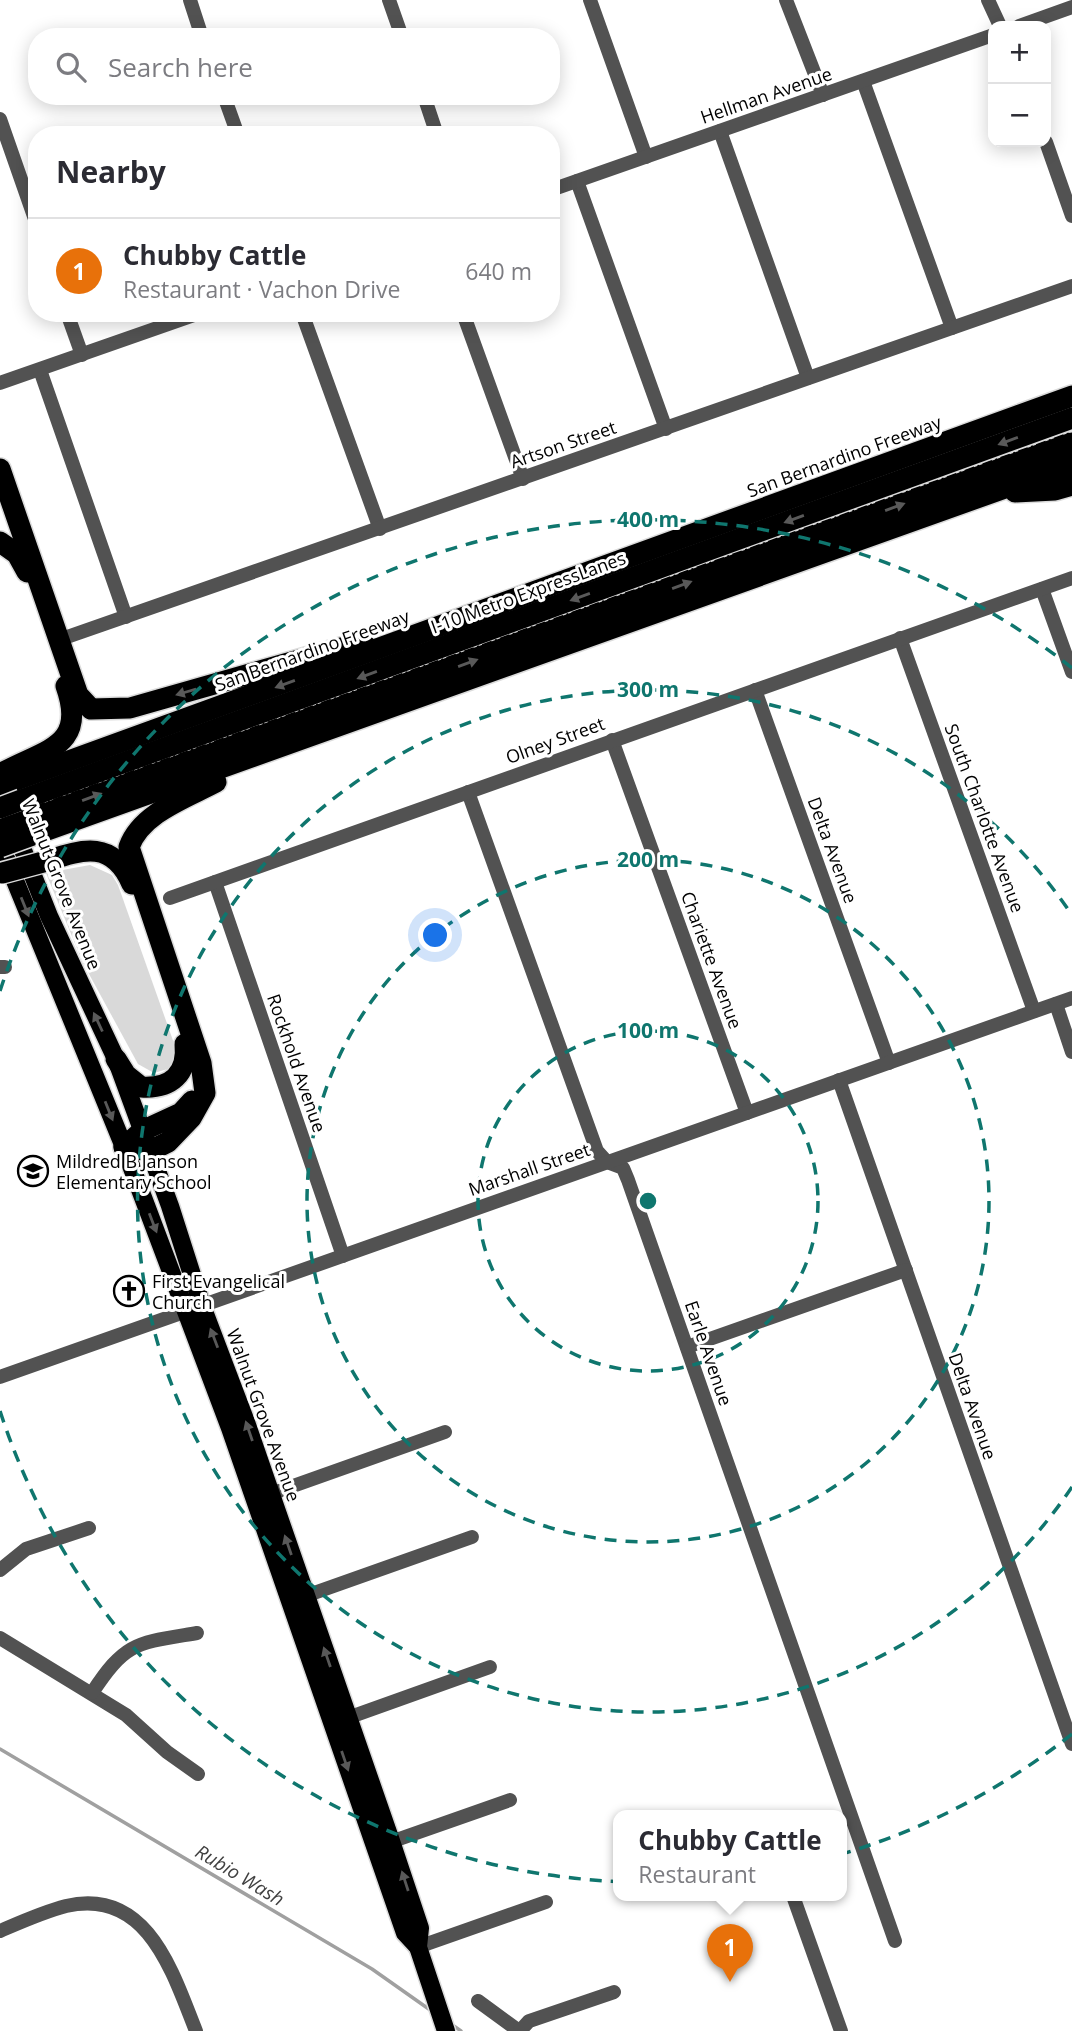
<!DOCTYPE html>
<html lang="en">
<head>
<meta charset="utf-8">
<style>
  :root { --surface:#fff; --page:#f7f7f7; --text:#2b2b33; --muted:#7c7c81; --line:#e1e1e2; --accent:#000 }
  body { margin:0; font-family:"Open Sans",sans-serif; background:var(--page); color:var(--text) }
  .controls { position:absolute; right:21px; top:21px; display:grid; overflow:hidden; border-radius:14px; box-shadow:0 4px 18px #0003 }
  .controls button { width:63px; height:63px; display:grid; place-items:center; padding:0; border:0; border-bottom:2px solid var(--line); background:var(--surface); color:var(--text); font:35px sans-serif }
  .you { position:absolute; left:436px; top:936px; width:24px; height:24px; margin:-18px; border:5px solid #fff; border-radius:50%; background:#1a73e8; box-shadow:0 0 0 10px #1a73e833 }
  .badge { display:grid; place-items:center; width:46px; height:46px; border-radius:50%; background:var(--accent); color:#fff; font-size:23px; font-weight:700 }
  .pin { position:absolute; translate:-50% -58px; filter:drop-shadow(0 2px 4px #0008) }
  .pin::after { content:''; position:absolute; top:37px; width:24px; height:21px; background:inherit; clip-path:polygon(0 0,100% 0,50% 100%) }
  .popup { position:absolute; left:613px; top:1810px; width:234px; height:91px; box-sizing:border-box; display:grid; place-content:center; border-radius:14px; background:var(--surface); filter:drop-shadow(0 2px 5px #0005); font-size:23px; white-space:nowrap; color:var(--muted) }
  .popup b { font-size:26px; color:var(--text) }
  .popup::after { content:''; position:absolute; left:50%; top:100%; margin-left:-14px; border:14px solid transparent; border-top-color:var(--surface) }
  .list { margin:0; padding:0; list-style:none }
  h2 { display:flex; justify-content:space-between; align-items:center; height:91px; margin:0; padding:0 28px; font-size:30px }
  h2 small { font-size:23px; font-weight:400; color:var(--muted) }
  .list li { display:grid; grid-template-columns:46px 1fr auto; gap:21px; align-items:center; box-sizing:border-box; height:105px; padding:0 28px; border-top:2px solid var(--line) }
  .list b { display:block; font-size:26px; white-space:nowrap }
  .list p { margin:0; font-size:23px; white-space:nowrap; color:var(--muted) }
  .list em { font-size:23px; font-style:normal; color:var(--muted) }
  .icon { flex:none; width:38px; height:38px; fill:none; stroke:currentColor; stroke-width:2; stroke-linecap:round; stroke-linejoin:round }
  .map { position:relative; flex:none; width:1072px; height:2031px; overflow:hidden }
  .search { position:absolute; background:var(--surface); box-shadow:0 4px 18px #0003; left:28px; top:28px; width:532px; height:77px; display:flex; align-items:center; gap:18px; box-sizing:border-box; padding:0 24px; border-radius:28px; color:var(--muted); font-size:26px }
  .panel { position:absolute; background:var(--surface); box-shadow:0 4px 18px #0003; left:28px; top:126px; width:532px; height:196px; border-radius:28px }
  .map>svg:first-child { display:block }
  .green { fill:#d9d9d9 }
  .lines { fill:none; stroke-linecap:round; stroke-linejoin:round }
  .stream { stroke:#a0a0a0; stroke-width:3.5 }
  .major-casing { stroke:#dbdbdb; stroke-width:21 }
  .highway-casing { stroke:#dbdbdb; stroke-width:24 }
  .minor { stroke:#525252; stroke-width:14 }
  .major { stroke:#000; stroke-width:18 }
  .highway { stroke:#000; stroke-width:21 }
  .rail { stroke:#000; stroke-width:3.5; stroke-dasharray:10 3.5 2 3.5; stroke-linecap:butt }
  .highway-bridge-casing { stroke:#dbdbdb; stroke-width:24; stroke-linecap:butt }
  .highway-bridge { stroke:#000; stroke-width:21 }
  .oneway { fill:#595959 }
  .ring { fill:none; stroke:#0f766e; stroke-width:3.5; stroke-dasharray:12 9 }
  .labels { text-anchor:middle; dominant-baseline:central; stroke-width:6; stroke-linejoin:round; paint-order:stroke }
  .street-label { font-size:18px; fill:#000; stroke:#fff }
  .poi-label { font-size:18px; fill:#000; stroke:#fff; text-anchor:start }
  .water-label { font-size:19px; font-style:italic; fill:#414141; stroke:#fff }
  .centre { fill:#0f766e; stroke:#fff; stroke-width:3.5 }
  .ring-label { font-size:21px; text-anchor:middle; font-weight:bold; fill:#0f766e; stroke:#fff; stroke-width:6; stroke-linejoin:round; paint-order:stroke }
</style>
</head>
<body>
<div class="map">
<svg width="1072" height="2031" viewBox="0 0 1072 2031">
  <rect width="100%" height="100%" fill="#fff"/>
  <polygon class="green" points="90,865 112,875 118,885 176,1049 176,1060 171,1068 154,1073 138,1064 83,963 46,873"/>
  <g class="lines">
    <g class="stream">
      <polyline points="0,1749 372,1969 433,2012"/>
      <polyline points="451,2024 461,2031"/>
    </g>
    <g class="major-casing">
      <g id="major">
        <polyline points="15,830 49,916 116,1059 170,1206 202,1306 246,1422 391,1841 420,1928 418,1947 446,2031"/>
        <polyline points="0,844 124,1147 230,1428 405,1933 418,1947"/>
      </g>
    </g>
    <g class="highway-casing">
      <g id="highway">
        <polyline points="0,469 78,695 91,709 130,708 341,648 365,645"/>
        <polyline points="1015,492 1055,490 1072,485"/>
        <polyline points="0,542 17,554 27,572"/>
        <path d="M0,774C44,749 88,748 66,686"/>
        <polyline points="0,786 1072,396"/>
        <polyline points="21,800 1072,418"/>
        <polyline points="28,820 1072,443"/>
        <polyline points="33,835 1072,464"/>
        <path d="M43,862C81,850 112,838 132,884"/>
        <path d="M116,1059L126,1075L141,1087C171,1089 188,1074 185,1044"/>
        <path d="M124,1147L150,1151L168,1142L191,1118L205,1093L201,1063L129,847C141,813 186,798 216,782"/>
        <polyline points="124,1147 142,1131 181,1113 192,1101"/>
      </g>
    </g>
    <g class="minor">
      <polyline points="190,0 202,37"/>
      <polyline points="389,0 402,37"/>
      <polyline points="590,0 646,157"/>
      <polyline points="786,0 823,95"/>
      <polyline points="988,0 1000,26"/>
      <polyline points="1019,26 1072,7"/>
      <polyline points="863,81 952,328"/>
      <polyline points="224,96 238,135"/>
      <polyline points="424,96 437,135"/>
      <polyline points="0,119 37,225"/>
      <polyline points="720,131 808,378"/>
      <polyline points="1046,142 1072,216"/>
      <polyline points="577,181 666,429"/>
      <polyline points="551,190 993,35"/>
      <polyline points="67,313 82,355"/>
      <polyline points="302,313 380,529"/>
      <polyline points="463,313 523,479"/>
      <polyline points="40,370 126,617"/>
      <polyline points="0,383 200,313"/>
      <polyline points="1042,589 1072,672"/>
      <polyline points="67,637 1072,286"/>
      <polyline points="900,638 1034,1011"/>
      <polyline points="755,690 889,1063"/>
      <polyline points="612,740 747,1113"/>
      <polyline points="468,792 597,1151 607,1162 623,1168 628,1180 895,1941"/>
      <polyline points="215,882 343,1256"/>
      <polyline points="170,898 1072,578"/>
      <polyline points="0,967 5,967"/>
      <polyline points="1056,1004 1072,1052"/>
      <polyline points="839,1080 1072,1744"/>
      <polyline points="687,1347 906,1270"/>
      <polyline points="0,1377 1072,998"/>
      <polyline points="262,1497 445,1432"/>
      <polyline points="0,1570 26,1549 89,1528"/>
      <polyline points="297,1599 472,1537"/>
      <polyline points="0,1638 126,1715 167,1752 198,1774"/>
      <path d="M92,1693C126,1641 137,1643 197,1633"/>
      <polyline points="339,1721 490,1667"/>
      <polyline points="382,1845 510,1800"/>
      <polyline points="793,1896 841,2031"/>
      <path d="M0,1931C21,1922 43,1912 66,1906C148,1887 173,1974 196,2031"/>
      <polyline points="418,1947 546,1902"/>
      <polyline points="478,2001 519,2031"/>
      <polyline points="520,2031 529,2021 614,1992"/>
    </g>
    <use href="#major" class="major"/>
    <use href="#highway" class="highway"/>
    <polyline class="rail" points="0,820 1072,433"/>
    <g class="highway-bridge-casing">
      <g id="highway-bridge">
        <polyline points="0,808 21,800"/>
        <polyline points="0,830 28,820"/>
        <polyline points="0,847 33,835"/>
        <polyline points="2,873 43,862"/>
      </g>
    </g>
    <use href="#highway-bridge" class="highway-bridge"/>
  </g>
  <defs><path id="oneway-solid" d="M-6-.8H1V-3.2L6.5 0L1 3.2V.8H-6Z" transform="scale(1.75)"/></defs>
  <g class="oneway">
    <use href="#oneway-solid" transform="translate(1008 441) rotate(160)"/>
    <use href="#oneway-solid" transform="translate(895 507) rotate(-20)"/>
    <use href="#oneway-solid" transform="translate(794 519) rotate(160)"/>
    <use href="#oneway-solid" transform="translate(682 585) rotate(-20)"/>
    <use href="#oneway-solid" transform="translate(580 597) rotate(160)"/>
    <use href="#oneway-solid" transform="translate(468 663) rotate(-20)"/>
    <use href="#oneway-solid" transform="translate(367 675) rotate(160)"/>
    <use href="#oneway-solid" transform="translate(285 684) rotate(160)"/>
    <use href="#oneway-solid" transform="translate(186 692) rotate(164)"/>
    <use href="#oneway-solid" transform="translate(92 797) rotate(-20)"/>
    <use href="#oneway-solid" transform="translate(25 907) rotate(68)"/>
    <use href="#oneway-solid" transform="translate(98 1022) rotate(-115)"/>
    <use href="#oneway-solid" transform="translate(109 1111) rotate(68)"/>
    <use href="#oneway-solid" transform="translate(153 1223) rotate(69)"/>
    <use href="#oneway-solid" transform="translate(214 1338) rotate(-111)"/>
    <use href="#oneway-solid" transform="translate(249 1431) rotate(-109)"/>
    <use href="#oneway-solid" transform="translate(288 1545) rotate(-109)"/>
    <use href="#oneway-solid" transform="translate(327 1657) rotate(-109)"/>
    <use href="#oneway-solid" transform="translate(345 1761) rotate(71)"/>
    <use href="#oneway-solid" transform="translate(405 1881) rotate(-108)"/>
  </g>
  <g class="ring">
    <circle cx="648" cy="1201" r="170"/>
    <circle cx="648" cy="1201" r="341"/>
    <path d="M1072 1487A511 511 0 1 1 1072 915"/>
    <path d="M1072 1734A681 681 0 0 1 0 1411M0 991A681 681 0 0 1 1072 668"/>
  </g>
  <defs>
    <g id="school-ring" transform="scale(1.575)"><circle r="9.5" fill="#fff" stroke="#000" stroke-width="1.5"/><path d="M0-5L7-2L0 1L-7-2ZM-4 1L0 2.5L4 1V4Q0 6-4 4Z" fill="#000"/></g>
    <g id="church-ring" transform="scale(1.575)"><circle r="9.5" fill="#fff" stroke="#000" stroke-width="1.5"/><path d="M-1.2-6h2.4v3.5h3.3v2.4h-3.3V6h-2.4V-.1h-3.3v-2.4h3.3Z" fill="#000"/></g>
  </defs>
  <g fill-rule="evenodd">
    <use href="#school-ring" x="33" y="1171"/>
    <use href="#church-ring" x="129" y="1291"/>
  </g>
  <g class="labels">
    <g class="street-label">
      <text transform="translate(766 95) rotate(-19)">Hellman Avenue</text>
      <text transform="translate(563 444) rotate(-19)">Artson Street</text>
      <text transform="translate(844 456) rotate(-20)">San Bernardino Freeway</text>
      <text transform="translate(528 592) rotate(-20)">I-10 Metro ExpressLanes</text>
      <text transform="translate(312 650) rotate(-20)">San Bernardino Freeway</text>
      <text transform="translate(555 740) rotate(-20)">Olney Street</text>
      <text transform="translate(985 818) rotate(70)">South Charlotte Avenue</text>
      <text transform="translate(833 850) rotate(70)">Delta Avenue</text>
      <text transform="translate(62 884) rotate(68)">Walnut Grove Avenue</text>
      <text transform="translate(712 960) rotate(70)">Chariette Avenue</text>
      <text transform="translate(297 1063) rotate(71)">Rockhold Avenue</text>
      <text transform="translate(529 1169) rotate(-19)">Marshall Street</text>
      <text transform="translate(709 1353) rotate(71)">Earle Avenue</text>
      <text transform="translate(973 1406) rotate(71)">Delta Avenue</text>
      <text transform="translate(264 1415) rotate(70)">Walnut Grove Avenue</text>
    </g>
    <g class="poi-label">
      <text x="56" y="1161">Mildred B Janson<tspan x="56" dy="21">Elementary School</tspan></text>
      <text x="152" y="1281">First Evangelical<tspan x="152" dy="21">Church</tspan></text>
    </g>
    <g class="water-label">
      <text transform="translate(240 1875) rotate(31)">Rubio Wash</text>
    </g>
  </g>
  <circle cx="648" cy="1201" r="10" class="centre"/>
  <g class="ring-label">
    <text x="648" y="527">400 m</text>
    <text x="648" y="697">300 m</text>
    <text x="648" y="867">200 m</text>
    <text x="648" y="1038">100 m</text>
  </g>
</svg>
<div class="controls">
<button>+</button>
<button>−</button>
</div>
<div class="you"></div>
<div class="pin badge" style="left:730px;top:1982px;background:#e8710a">1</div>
<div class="popup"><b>Chubby Cattle</b>Restaurant</div>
<div class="search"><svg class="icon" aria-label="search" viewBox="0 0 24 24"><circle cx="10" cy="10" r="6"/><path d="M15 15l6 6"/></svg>Search here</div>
<section class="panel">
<h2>Nearby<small></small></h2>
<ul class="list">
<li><span class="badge" style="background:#e8710a">1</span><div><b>Chubby Cattle</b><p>Restaurant · Vachon Drive</p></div><em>640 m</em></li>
</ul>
</section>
</div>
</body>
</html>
